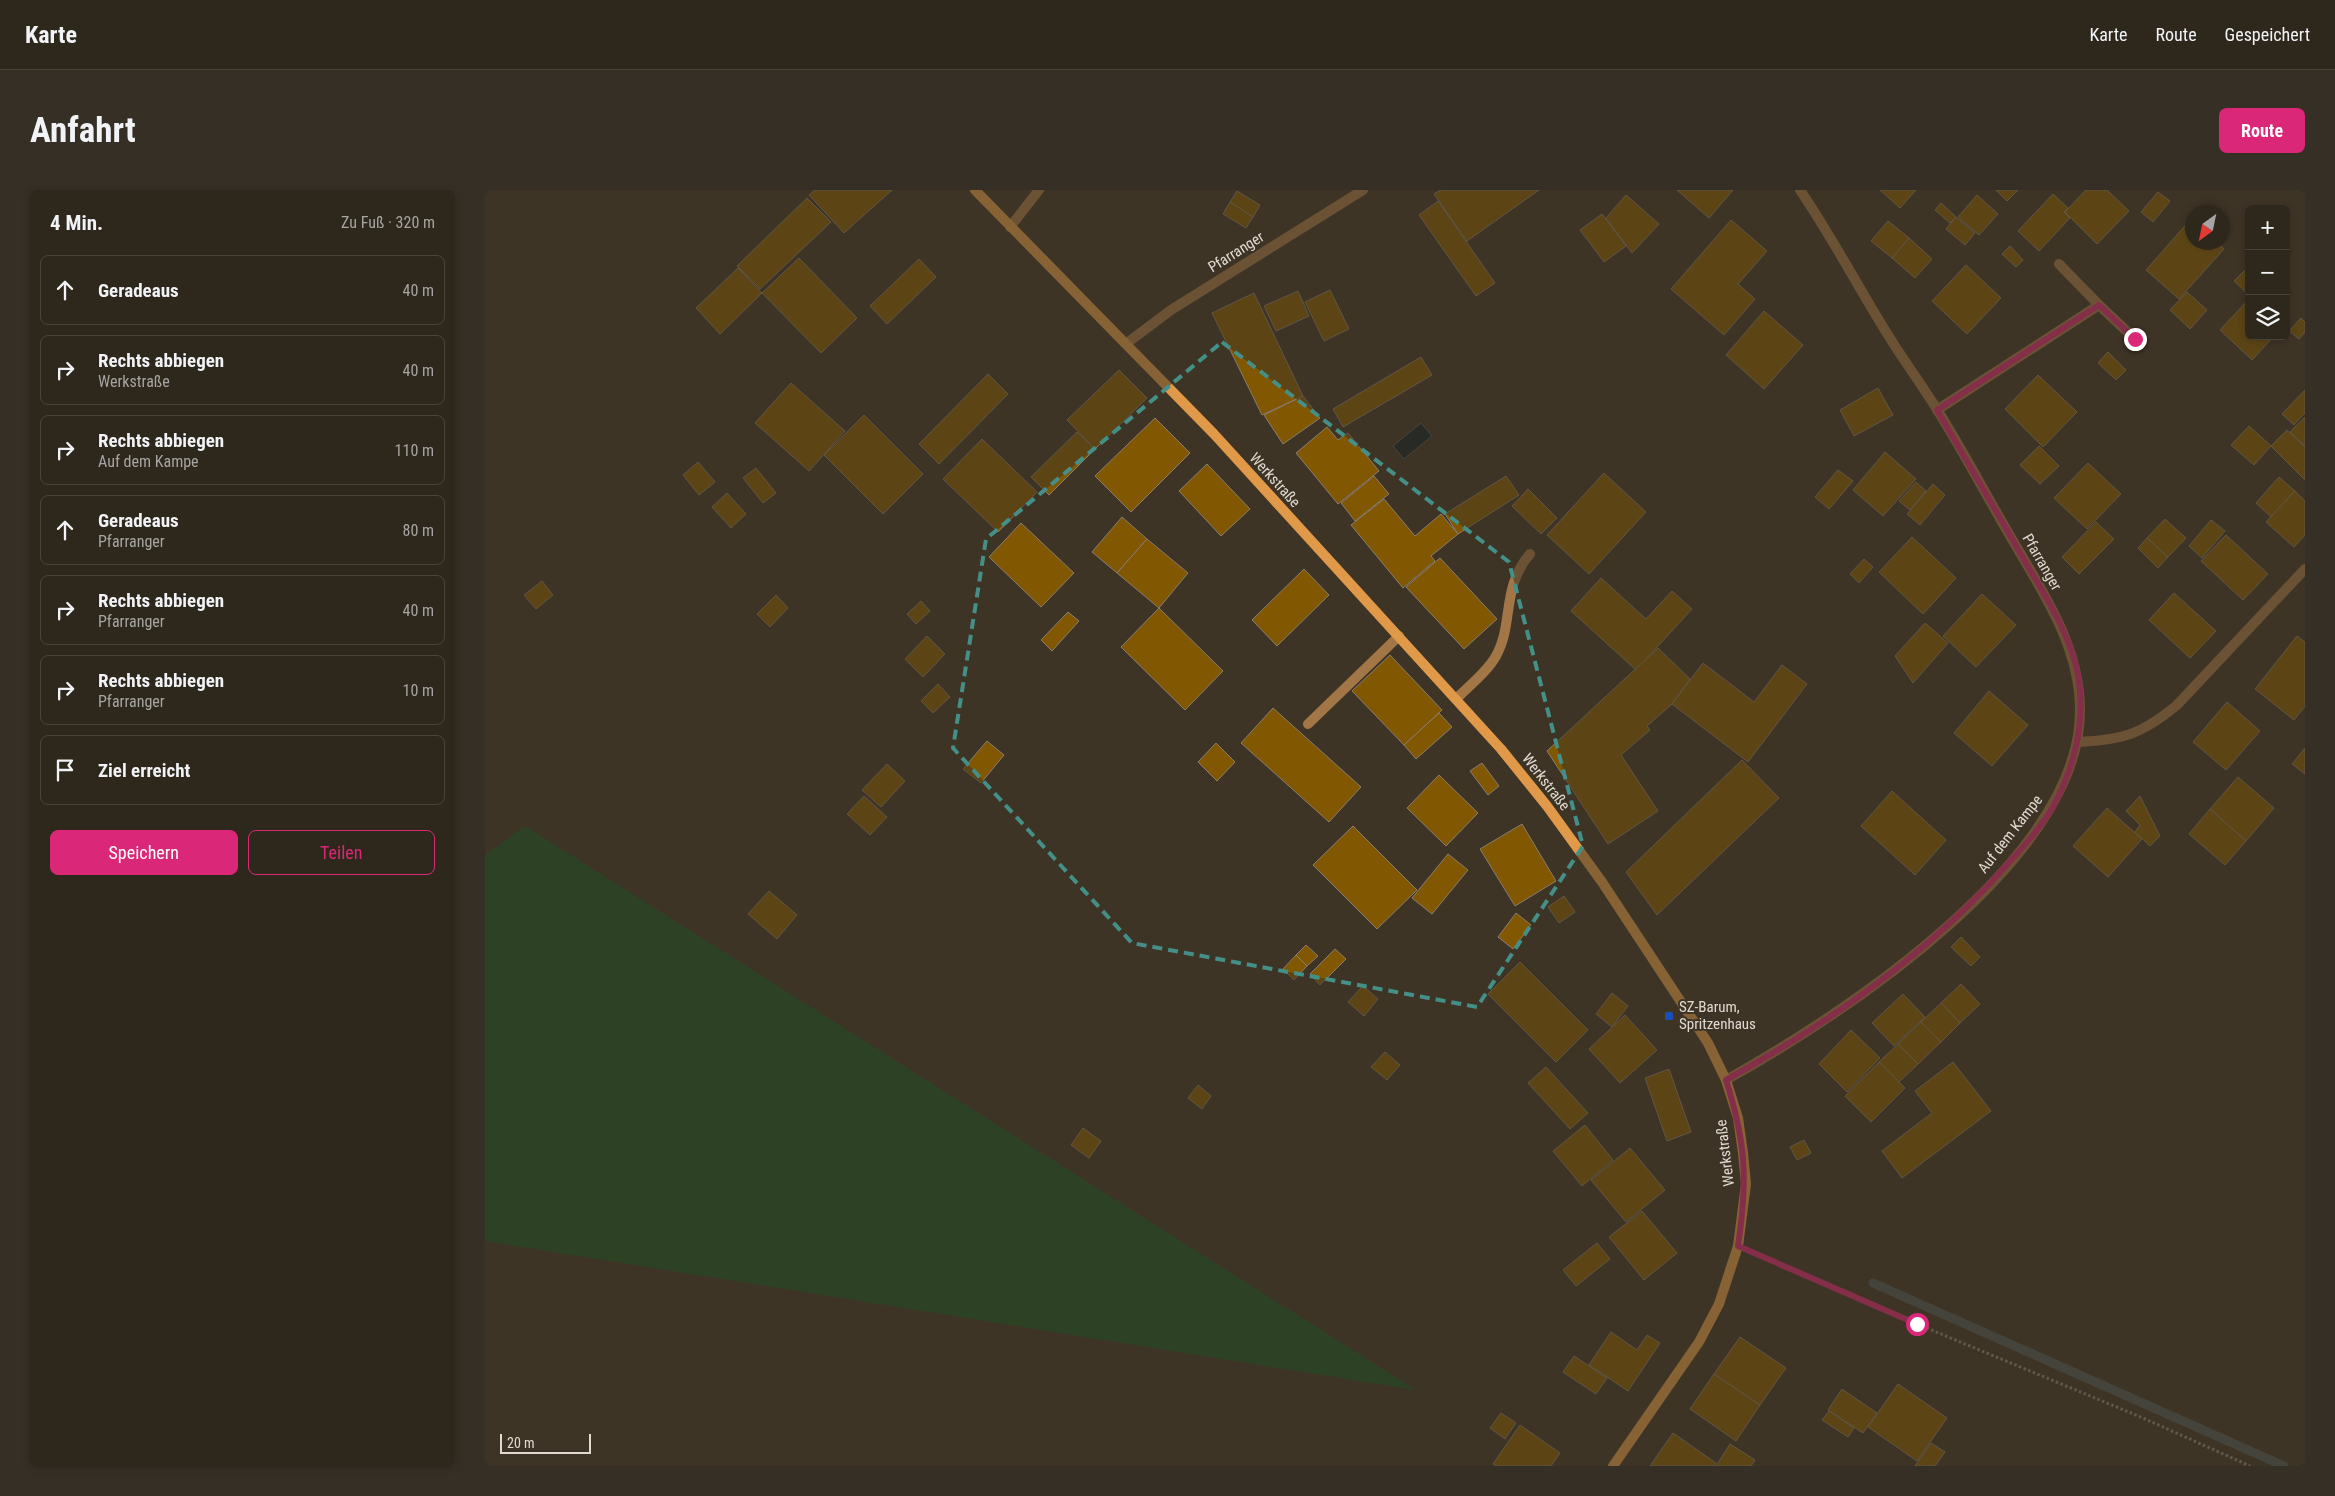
<!DOCTYPE html>
<html lang="de">
<head>
<meta charset="utf-8">
<style>
  :root { --surface:#2e271c; --page:#362f25; --text:#f1f3f6; --muted:#a7a5a3; --line:#49443b; --accent:#db2777 }
  body { margin:0; font-family:"Roboto Condensed",sans-serif; background:var(--page); color:var(--text) }
  .controls { position:absolute; right:15px; top:15px; display:grid; overflow:hidden; border-radius:8px; box-shadow:0 2px 8px #0003 }
  .controls button { width:45px; height:45px; display:grid; place-items:center; padding:0; border:0; border-bottom:1px solid var(--line); background:var(--surface); color:var(--text); font:25px sans-serif }
  .compass { position:absolute; left:1700px; top:15px; width:45px; height:45px; border-radius:50%; background:var(--surface); box-shadow:0 2px 8px #0003; rotate:213deg }
  .scale { position:absolute; left:15px; bottom:12px; width:91px; box-sizing:border-box; padding-left:5px; border:2px solid #e1dad1; border-top:0; font-size:14px; line-height:18px; white-space:nowrap; color:#e1dad1; -webkit-text-stroke:4px #3e3426; paint-order:stroke }
  .stop { position:absolute; width:15px; height:15px; margin:-11px; border:4px solid #db2777; border-radius:50%; background:#fff }
  .stop.end { background:#db2777; border-color:#fff; box-shadow:0 1px 5px #0008 }
  .list { margin:0; padding:0; list-style:none }
  h2 { display:flex; justify-content:space-between; align-items:center; height:65px; margin:0; padding:0 20px; font-size:21px }
  h2 small { font-size:16px; font-weight:400; color:var(--muted) }
  .list li { display:grid; grid-template-columns:32px 1fr auto; gap:15px; align-items:center; box-sizing:border-box; height:70px; margin:0 10px 10px; padding:0 10px; border:1px solid var(--line); border-radius:8px }
  .list b { display:block; font-size:19px; white-space:nowrap }
  .list p { margin:0; font-size:16px; white-space:nowrap; color:var(--muted) }
  .list em { font-size:16px; font-style:normal; color:var(--muted) }
  .actions { display:flex; gap:10px; padding:15px 20px }
  .actions a { flex:1; padding:11px 0; border:1px solid var(--accent); border-radius:8px; text-align:center; font-size:18px; color:var(--accent) }
  .actions .main { background:var(--accent); color:#fff }
  .icon { flex:none; width:28px; height:28px; fill:none; stroke:currentColor; stroke-width:2; stroke-linecap:round; stroke-linejoin:round }
  .map { position:relative; flex:none; width:1820px; height:1276px; overflow:hidden; border-radius:8px }
  header { display:flex; align-items:center; gap:30px; box-sizing:border-box; height:70px; padding:0 25px; background:var(--surface); border-bottom:1px solid var(--line) }
  header strong { font-size:24px }
  nav { display:flex; gap:28px; margin-inline-start:auto; font-size:18px }
  .intro { display:flex; align-items:center; justify-content:space-between; box-sizing:border-box; height:120px; padding:0 30px }
  h1 { margin:0; font-size:35px }
  .button { padding:12px 22px; border-radius:8px; background:var(--accent); color:#fff; font-size:18px; font-weight:700 }
  main { display:flex; gap:30px; padding:0 30px }
  aside { flex:1; background:var(--surface); border-radius:8px; box-shadow:0 2px 8px #0003 }
  .map>svg:first-child { display:block }
  .green { fill:#1a5122 }
  .water { fill:#0e1f25; stroke:#4d5759 }
  .lines { fill:none; stroke-linecap:round; stroke-linejoin:round }
  .stream { stroke:#4d5759; stroke-width:9 }
  .building { fill:#815701; stroke:#8a7e6e }
  .path { stroke:#8c8478; stroke-width:3; stroke-dasharray:2.5 2.5; stroke-linecap:butt }
  .lane { stroke:#a27646; stroke-width:10 }
  .street { stroke:#a27646; stroke-width:10 }
  .secondary { stroke:#df9948; stroke-width:10 }
  .route { stroke:#db2777; stroke-width:6 }
  .marked { fill:none; stroke:#448f87; stroke-width:4; stroke-dasharray:10 6; stroke-linejoin:round }
  .transit-dot { fill:#1a4fb4; stroke:#3e3426; stroke-width:2 }
  .labels { text-anchor:middle; dominant-baseline:central; stroke-width:4; stroke-linejoin:round; paint-order:stroke }
  .street-label { font-size:15px; fill:#e1dad1; stroke:#3e3426 }
  .poi-label { font-size:15px; fill:#e1dad1; stroke:#3e3426; text-anchor:start }
</style>
</head>
<body>
<header>
<strong>Karte</strong>
<nav><a>Karte</a><a>Route</a><a>Gespeichert</a></nav>
</header>
<div class="intro"><h1>Anfahrt</h1><a class="button">Route</a></div>
<main>
<aside>
<h2>4 Min.<small>Zu Fuß · 320 m</small></h2>
<ul class="list">
<li><svg class="icon" aria-label="ahead" viewBox="0 0 24 24"><path d="M12 20V5M6 11l6-6 6 6"/></svg><div><b>Geradeaus</b></div><em>40 m</em></li>
<li><svg class="icon" aria-label="right" viewBox="0 0 24 24"><path d="M7 20v-9h11M14 6l5 5-5 5"/></svg><div><b>Rechts abbiegen</b><p>Werkstraße</p></div><em>40 m</em></li>
<li><svg class="icon" aria-label="right" viewBox="0 0 24 24"><path d="M7 20v-9h11M14 6l5 5-5 5"/></svg><div><b>Rechts abbiegen</b><p>Auf dem Kampe</p></div><em>110 m</em></li>
<li><svg class="icon" aria-label="ahead" viewBox="0 0 24 24"><path d="M12 20V5M6 11l6-6 6 6"/></svg><div><b>Geradeaus</b><p>Pfarranger</p></div><em>80 m</em></li>
<li><svg class="icon" aria-label="right" viewBox="0 0 24 24"><path d="M7 20v-9h11M14 6l5 5-5 5"/></svg><div><b>Rechts abbiegen</b><p>Pfarranger</p></div><em>40 m</em></li>
<li><svg class="icon" aria-label="right" viewBox="0 0 24 24"><path d="M7 20v-9h11M14 6l5 5-5 5"/></svg><div><b>Rechts abbiegen</b><p>Pfarranger</p></div><em>10 m</em></li>
<li><svg class="icon" aria-label="arrive" viewBox="0 0 24 24"><path d="M6 21V4h12l-3 4 3 4H6"/></svg><div><b>Ziel erreicht</b></div></li>
</ul>
<div class="actions"><a class="main">Speichern</a><a>Teilen</a></div>
</aside>
<div class="map">
<svg width="1820" height="1276" viewBox="0 0 1820 1276">
  <rect width="100%" height="100%" fill="#3e3426"/>
  <polygon class="green" points="40,636 931,1200 0,1051 0,665"/>
  <polygon class="water" points="936,233 947,246 919,269 908,256"/>
  <g class="lines">
    <polyline class="stream" points="1388,1093 1799,1276"/>
  </g>
  <g class="building">
    <polygon points="330,0 407,0 359,43 324,5"/>
    <polygon points="956,0 1054,0 982,51 949,4"/>
    <polygon points="1192,0 1248,0 1224,28"/>
    <polygon points="1395,0 1431,0 1415,18"/>
    <polygon points="1511,0 1533,0 1522,11"/>
    <polygon points="1601,0 1622,0 1644,21 1612,54 1580,22"/>
    <polygon points="752,1 775,15 768,27 745,12"/>
    <polygon points="1673,2 1685,11 1668,32 1656,22"/>
    <polygon points="1568,4 1583,18 1579,22 1585,28 1554,61 1533,41"/>
    <polygon points="1141,5 1174,34 1147,63 1121,28"/>
    <polygon points="1492,5 1513,24 1494,45 1473,27"/>
    <polygon points="322,8 346,32 275,99 252,76"/>
    <polygon points="953,11 1010,93 991,106 934,25"/>
    <polygon points="745,12 768,27 761,38 738,24"/>
    <polygon points="1456,13 1471,27 1465,33 1450,20"/>
    <polygon points="1117,24 1141,56 1119,72 1095,40"/>
    <polygon points="1471,27 1490,43 1480,55 1461,39"/>
    <polygon points="1706,29 1708,52 1732,52 1739,59 1694,109 1661,80"/>
    <polygon points="1246,30 1282,61 1253,94 1270,109 1239,145 1186,99"/>
    <polygon points="1403,31 1424,48 1407,68 1386,51"/>
    <polygon points="1424,48 1447,69 1430,88 1407,68"/>
    <polygon points="1525,56 1538,70 1531,77 1517,64"/>
    <polygon points="314,68 372,128 336,163 277,103"/>
    <polygon points="434,69 451,87 402,134 385,116"/>
    <polygon points="1481,75 1516,108 1482,144 1447,111"/>
    <polygon points="1764,76 1764,105 1749,91"/>
    <polygon points="253,78 277,103 235,144 211,118"/>
    <polygon points="845,100 864,139 839,151 820,112"/>
    <polygon points="813,101 824,126 791,141 779,116"/>
    <polygon points="1702,102 1722,120 1705,139 1685,120"/>
    <polygon points="769,103 818,206 777,225 727,123"/>
    <polygon points="1764,109 1764,146 1789,146 1767,170 1735,140"/>
    <polygon points="1279,121 1318,155 1279,199 1241,165"/>
    <polygon points="1816,128 1820,132 1820,142 1814,149 1804,141"/>
    <polygon points="1623,162 1641,180 1631,190 1613,173"/>
    <polygon points="936,167 947,185 858,237 848,219"/>
    <polygon points="634,180 662,208 610,259 582,230"/>
    <polygon points="503,184 523,204 454,274 434,254"/>
    <polygon points="1553,185 1592,222 1558,257 1520,219"/>
    <polygon points="306,193 360,241 324,281 270,233"/>
    <polygon points="1393,198 1408,225 1369,246 1355,220"/>
    <polygon points="1820,200 1820,223 1809,235 1797,224"/>
    <polygon points="818,206 835,228 798,254 779,225"/>
    <polygon points="379,225 438,284 398,324 339,265"/>
    <polygon points="1820,227 1820,256 1805,242"/>
    <polygon points="670,228 705,263 646,322 610,286"/>
    <polygon points="1764,236 1786,256 1769,275 1746,255"/>
    <polygon points="842,237 853,250 863,243 894,281 853,314 811,263"/>
    <polygon points="1802,240 1820,257 1820,290 1786,256"/>
    <polygon points="592,242 610,259 564,305 546,287"/>
    <polygon points="497,249 552,302 513,342 458,289"/>
    <polygon points="1554,256 1574,276 1555,294 1535,275"/>
    <polygon points="1400,262 1431,289 1398,326 1368,300"/>
    <polygon points="213,272 230,292 214,305 198,285"/>
    <polygon points="1603,273 1636,304 1602,339 1569,308"/>
    <polygon points="722,274 765,319 736,346 694,301"/>
    <polygon points="271,278 291,303 278,313 258,288"/>
    <polygon points="1353,280 1368,291 1344,319 1330,307"/>
    <polygon points="1119,283 1161,322 1104,384 1062,345"/>
    <polygon points="889,286 904,304 870,331 856,313"/>
    <polygon points="1021,286 1034,305 973,344 960,324"/>
    <polygon points="1794,287 1810,301 1786,327 1771,313"/>
    <polygon points="1431,292 1441,301 1425,320 1414,311"/>
    <polygon points="1448,294 1460,305 1435,335 1422,324"/>
    <polygon points="1043,299 1072,328 1056,344 1027,316"/>
    <polygon points="1810,301 1820,311 1820,345 1809,357 1781,332"/>
    <polygon points="242,303 261,324 246,338 227,317"/>
    <polygon points="899,309 930,346 956,324 973,344 946,366 950,371 918,398 866,335"/>
    <polygon points="637,327 662,349 632,383 607,362"/>
    <polygon points="1680,329 1701,348 1683,367 1662,348"/>
    <polygon points="1726,330 1740,341 1717,368 1704,356"/>
    <polygon points="1611,332 1629,349 1594,384 1577,367"/>
    <polygon points="536,333 589,383 556,417 504,367"/>
    <polygon points="1741,345 1783,384 1758,410 1716,371"/>
    <polygon points="1427,347 1471,388 1438,424 1394,382"/>
    <polygon points="1662,348 1683,367 1673,378 1653,358"/>
    <polygon points="662,349 703,383 674,418 632,383"/>
    <polygon points="955,368 1012,429 979,459 921,397"/>
    <polygon points="1379,369 1388,377 1374,393 1365,384"/>
    <polygon points="819,379 844,405 792,456 767,430"/>
    <polygon points="1116,388 1161,429 1187,401 1207,419 1151,480 1086,421"/>
    <polygon points="57,391 68,405 51,419 39,405"/>
    <polygon points="1689,403 1731,441 1705,468 1664,430"/>
    <polygon points="1497,404 1531,435 1491,477 1458,446"/>
    <polygon points="291,405 303,418 285,437 272,424"/>
    <polygon points="436,411 445,421 431,434 422,424"/>
    <polygon points="674,418 738,481 700,520 636,457"/>
    <polygon points="583,422 594,431 567,461 556,450"/>
    <polygon points="1440,433 1463,453 1428,493 1410,466"/>
    <polygon points="442,446 460,464 438,487 420,469"/>
    <polygon points="1812,446 1820,452 1820,516 1809,530 1770,499"/>
    <polygon points="1173,458 1205,489 1186,515 1162,536 1165,540 1136,565 1173,621 1123,654 1062,561"/>
    <polygon points="905,465 957,520 919,555 867,501"/>
    <polygon points="1218,473 1269,512 1297,475 1322,494 1263,572 1187,514"/>
    <polygon points="453,494 465,507 448,523 436,511"/>
    <polygon points="1504,501 1543,535 1507,576 1469,543"/>
    <polygon points="1742,512 1775,541 1741,580 1708,552"/>
    <polygon points="788,518 876,597 844,632 756,553"/>
    <polygon points="954,523 967,537 931,569 919,555"/>
    <polygon points="502,551 519,565 496,593 478,579"/>
    <polygon points="731,553 750,572 732,591 713,572"/>
    <polygon points="1820,558 1820,584 1807,574"/>
    <polygon points="1257,570 1294,608 1172,725 1141,682"/>
    <polygon points="997,573 1014,596 1003,605 985,581"/>
    <polygon points="402,574 420,591 396,617 377,600"/>
    <polygon points="954,585 993,623 961,656 922,618"/>
    <polygon points="1753,587 1789,618 1761,651 1725,619"/>
    <polygon points="1407,601 1461,650 1430,685 1376,636"/>
    <polygon points="379,606 402,627 385,645 362,624"/>
    <polygon points="1655,606 1675,646 1665,656 1650,642 1655,635 1641,621"/>
    <polygon points="1622,618 1657,649 1623,687 1588,656"/>
    <polygon points="1725,619 1761,651 1740,675 1704,644"/>
    <polygon points="1037,634 1071,691 1030,716 995,659"/>
    <polygon points="868,636 932,700 892,739 828,675"/>
    <polygon points="963,664 983,680 947,724 927,708"/>
    <polygon points="284,701 312,725 292,749 263,724"/>
    <polygon points="1079,706 1090,722 1074,733 1063,717"/>
    <polygon points="1031,723 1046,735 1028,759 1013,747"/>
    <polygon points="1476,747 1495,767 1486,776 1466,757"/>
    <polygon points="821,755 833,766 822,776 811,765"/>
    <polygon points="850,759 861,769 835,795 825,784"/>
    <polygon points="811,765 822,776 809,790 798,779"/>
    <polygon points="1035,772 1103,840 1071,872 1003,804"/>
    <polygon points="1476,794 1495,814 1475,833 1456,813"/>
    <polygon points="878,796 893,809 879,826 863,812"/>
    <polygon points="1127,803 1143,816 1127,837 1111,824"/>
    <polygon points="1418,804 1440,827 1409,856 1387,833"/>
    <polygon points="1456,813 1475,833 1456,852 1436,832"/>
    <polygon points="1140,825 1172,860 1135,893 1104,859"/>
    <polygon points="1436,832 1456,852 1433,874 1413,854"/>
    <polygon points="1366,840 1395,868 1362,902 1334,874"/>
    <polygon points="1413,854 1433,874 1414,892 1394,872"/>
    <polygon points="900,862 915,875 902,890 886,877"/>
    <polygon points="1394,872 1420,898 1386,932 1360,906"/>
    <polygon points="1468,872 1506,921 1417,988 1397,961 1447,923 1430,901"/>
    <polygon points="1061,877 1103,923 1085,939 1043,893"/>
    <polygon points="1184,879 1206,942 1182,951 1160,888"/>
    <polygon points="713,895 726,906 717,919 703,908"/>
    <polygon points="1100,935 1128,970 1097,996 1068,961"/>
    <polygon points="598,938 616,951 604,968 586,955"/>
    <polygon points="1319,950 1326,963 1312,970 1305,957"/>
    <polygon points="1145,958 1180,1000 1141,1032 1106,990"/>
    <polygon points="1157,1021 1192,1063 1159,1090 1124,1047"/>
    <polygon points="1112,1053 1125,1069 1091,1096 1078,1080"/>
    <polygon points="1126,1142 1152,1160 1162,1145 1175,1153 1143,1201 1104,1175"/>
    <polygon points="1255,1147 1301,1178 1275,1215 1229,1184"/>
    <polygon points="1089,1166 1122,1188 1111,1204 1078,1182"/>
    <polygon points="1229,1184 1275,1215 1251,1251 1205,1219"/>
    <polygon points="1413,1194 1462,1228 1432,1271 1383,1237"/>
    <polygon points="1357,1199 1392,1223 1378,1243 1343,1220"/>
    <polygon points="1344,1221 1369,1238 1363,1247 1337,1230"/>
    <polygon points="1016,1223 1031,1233 1020,1249 1005,1238"/>
    <polygon points="1035,1235 1075,1263 1066,1276 1012,1276 1008,1274"/>
    <polygon points="1188,1243 1231,1273 1229,1276 1165,1276"/>
    <polygon points="1446,1253 1460,1262 1450,1276 1430,1276"/>
    <polygon points="1245,1254 1270,1270 1266,1276 1231,1276"/>
  </g>
  <g class="lines">
    <polyline class="path" points="1272,1064 1432,1134 1658,1228 1765,1276"/>
    <g class="lane">
      <path d="M972,508C985,495 1002,482 1011,466C1029,434 1016,397 1045,364"/>
      <polyline points="823,534 914,446"/>
    </g>
    <g class="street">
      <polyline points="525,37 554,0"/>
      <polyline points="1574,74 1614,115"/>
      <polyline points="642,153 686,120 878,0"/>
      <polyline points="1452,220 1614,115 1650,149"/>
      <path d="M1593,552C1638,550 1657,544 1692,515L1820,379"/>
      <path d="M1241,890C1358,825 1596,669 1595,520C1595,454 1555,398 1524,344C1500,303 1478,261 1453,221C1437,195 1419,171 1403,145C1373,97 1347,47 1315,0"/>
    </g>
    <polyline class="secondary" points="490,0 729,244 1016,559 1062,616 1117,692 1223,853 1241,890 1253,928 1258,963 1261,994 1253,1056 1234,1114 1214,1152 1128,1276"/>
  </g>
  <g class="lines">
    <path class="route" d="M1432,1134L1253,1056C1263,990 1261,953 1241,890C1343,834 1442,765 1520,677C1537,658 1556,638 1569,615C1590,575 1601,531 1593,485C1585,442 1557,401 1535,363C1508,315 1480,268 1452,220L1614,115L1650,149"/>
  </g>
  <path d="M0 0H1820V1276H0ZM737,152L1024,372L1098,656L992,817L647,753L468,558L501,349Z" fill="#3e3426" fill-opacity=".55" fill-rule="evenodd"/>
  <path class="marked" d="M737,152L1024,372L1098,656L992,817L647,753L468,558L501,349Z"/>
  <rect class="transit-dot" x="1179" y="821" width="10" height="10" rx="2.5"/>
  <g class="labels">
    <g class="street-label">
      <text transform="translate(751 62) rotate(-32)">Pfarranger</text>
      <text transform="translate(790 290) rotate(48)">Werkstraße</text>
      <text transform="translate(1557 372) rotate(60)">Pfarranger</text>
      <text transform="translate(1061 592) rotate(52)">Werkstraße</text>
      <text transform="translate(1525 644) rotate(-52)">Auf dem Kampe</text>
      <text transform="translate(1240 963) rotate(-97)">Werkstraße</text>
    </g>
    <g class="poi-label">
      <text x="1194" y="817">SZ-Barum,<tspan x="1194" dy="17">Spritzenhaus</tspan></text>
    </g>
  </g>
</svg>
<div class="controls">
<button>+</button>
<button>−</button>
<button><svg class="icon" aria-label="layers" viewBox="0 0 24 24"><path d="M12 4l9 5-9 5-9-5zM3 14l9 5 9-5"/></svg></button>
</div>
<svg class="compass" viewBox="-18 -18 36 36"><path d="M0-13l5 13h-10z" fill="#e53935"/><path d="M0 13l5-13h-10z" fill="#a7a5a3"/></svg>
<div class="scale">20 m</div>
<div class="stop" style="left:1432px;top:1134px"></div>
<div class="stop end" style="left:1650px;top:149px"></div>
</div>
</main>
</body>
</html>
